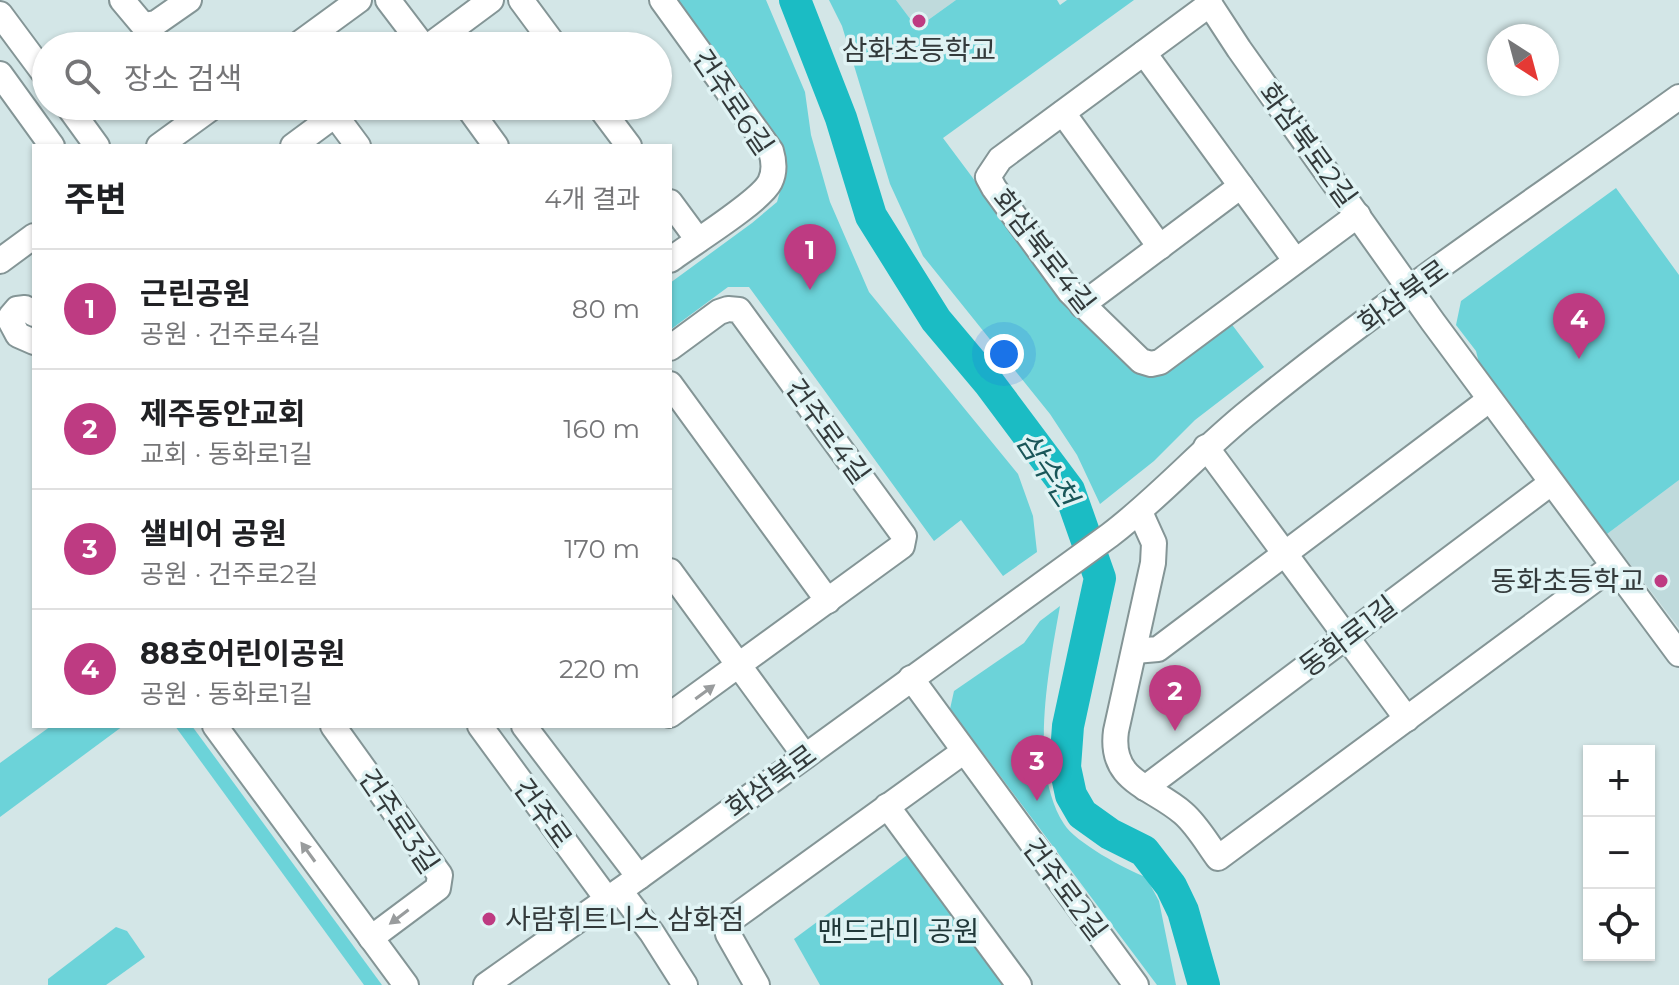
<!DOCTYPE html>
<html lang="ko">
<head>
<meta charset="utf-8">
<style>
  :root { --surface:#fff; --page:#f2f2f2; --text:#202124; --muted:#757577; --line:#e0e0e0; --accent:#be3b82 }
  body { margin:0; font-family:Montserrat,"Noto Sans KR",sans-serif; background:var(--page); color:var(--text) }
  .controls { position:absolute; right:24px; bottom:24px; display:grid; overflow:hidden; border-radius:0px; box-shadow:0 2px 6px #0004 }
  .controls button { width:72px; height:72px; display:grid; place-items:center; padding:0; border:0; border-bottom:2px solid var(--line); background:var(--surface); color:var(--text); font:40px sans-serif }
  .compass { position:absolute; left:1487px; top:24px; width:72px; height:72px; border-radius:50%; background:var(--surface); box-shadow:0 2px 6px #0004; rotate:144deg }
  .you { position:absolute; left:1004px; top:354px; width:28px; height:28px; margin:-20px; border:6px solid #fff; border-radius:50%; background:#1a73e8; box-shadow:0 0 0 12px #1a73e833 }
  .badge { display:grid; place-items:center; width:52px; height:52px; border-radius:50%; background:var(--accent); color:#fff; font-size:26px; font-weight:700 }
  .pin { position:absolute; translate:-50% -66px; filter:drop-shadow(0 2px 4px #0008) }
  .pin::after { content:''; position:absolute; top:42px; width:28px; height:24px; background:inherit; clip-path:polygon(0 0,100% 0,50% 100%) }
  .list { margin:0; padding:0; list-style:none }
  h2 { display:flex; justify-content:space-between; align-items:center; height:104px; margin:0; padding:0 32px; font-size:34px }
  h2 small { font-size:26px; font-weight:400; color:var(--muted) }
  .list li { display:grid; grid-template-columns:52px 1fr auto; gap:24px; align-items:center; box-sizing:border-box; height:120px; padding:0 32px; border-top:2px solid var(--line) }
  .list b { display:block; font-size:30px; white-space:nowrap }
  .list p { margin:0; font-size:26px; white-space:nowrap; color:var(--muted) }
  .list em { font-size:26px; font-style:normal; color:var(--muted) }
  .icon { flex:none; width:44px; height:44px; fill:none; stroke:currentColor; stroke-width:2; stroke-linecap:round; stroke-linejoin:round }
  .map { position:relative; flex:none; width:1679px; height:985px; overflow:hidden }
  .search { position:absolute; background:var(--surface); box-shadow:0 2px 6px #0004; left:32px; top:32px; width:640px; height:88px; display:flex; align-items:center; gap:20px; box-sizing:border-box; padding:0 28px; border-radius:44px; color:var(--muted); font-size:30px }
  .panel { position:absolute; background:var(--surface); box-shadow:0 2px 6px #0004; left:32px; top:144px; width:640px; height:584px; border-radius:0px }
  .map>svg:first-child { display:block }
  .built { fill:#bfdadc }
  .green { fill:#6cd3d9 }
  .lines { fill:none; stroke-linecap:round; stroke-linejoin:round }
  .river { stroke:#1bbcc4; stroke-width:32 }
  .minor-casing { stroke:#849596; stroke-width:28 }
  .minor { stroke:#fff; stroke-width:24 }
  .oneway { fill:#999c9d }
  .poi-dot { fill:#be3b82; stroke:#e0f3f4; stroke-width:3 }
  .labels { text-anchor:middle; dominant-baseline:central; stroke-width:7; stroke-linejoin:round; paint-order:stroke }
  .poi-label { font-size:28px; fill:#333a3b; stroke:#e0f3f4 }
  .street-label { font-size:28px; fill:#333a3b; stroke:#e0f3f4 }
  .park-label { font-size:28px; fill:#203839; stroke:#e0f3f4 }
  .water-label { font-size:30px; font-style:italic; fill:#1a5659; stroke:#e0f3f4 }
</style>
</head>
<body>
<div class="map">
<svg width="1679" height="985" viewBox="0 0 1679 985">
  <rect width="100%" height="100%" fill="#d3e6e7"/>
  <g class="built">
    <polygon points="896,0 956,0 917,28"/>
    <polygon points="1679,480 1679,628 1607,534"/>
  </g>
  <g class="green">
    <polygon points="673,0 766,0 805,92 811,135 830,202 869,292 1018,474 1033,516 1037,552 1003,576 961,520 934,541 749,287 728,287 670,330 670,283 752,223 777,202 784,178 780,145"/>
    <polygon points="829,0 896,0 917,28 956,0 1057,0 1060,5 1067,0 1134,0 943,138 1073,312 1135,372 1146,374 1230,322 1264,367 1195,420 1154,461 1100,504 1077,455 1050,414 923,256 890,184 842,26"/>
    <polygon points="1616,188 1679,275 1679,480 1607,534 1480,367 1476,351 1456,325 1461,301"/>
    <path d="M1060,606C1049,668 1028,769 1064,824C1075,842 1126,870 1146,877L1159,901L1176,985H1157L950,709L954,691L1024,643L1040,621Z"/>
    <polygon points="51,726 123,726 0,817 0,763"/>
    <polygon points="175,726 192,726 382,985 364,985"/>
    <polygon points="910,853 1005,985 820,985 794,939"/>
    <polygon points="116,927 127,931 145,957 106,985 48,985 48,979"/>
  </g>
  <g class="lines">
    <polyline class="river" points="795,0 841,118 871,216 936,320 989,383 1069,490 1100,578 1068,726 1065,767 1071,795 1082,814 1110,834 1144,851 1171,886 1183,911 1204,985"/>
    <g class="minor-casing">
      <g id="minor">
        <polyline points="122,0 143,25 156,23 189,0"/>
        <polyline points="388,0 423,46"/>
        <polyline points="521,0 555,46"/>
        <path d="M662,0L771,151C774,161 775,172 770,182C760,202 691,244 670,260"/>
        <polyline points="1207,0 1239,49 1433,322 1679,654"/>
        <polyline points="1210,4 1000,159 988,177 994,188 1070,292 1141,361 1151,364 1160,362 1358,215"/>
        <polyline points="0,14 46,76"/>
        <polyline points="296,46 359,0"/>
        <polyline points="429,46 491,0"/>
        <polyline points="1144,53 1295,260"/>
        <polyline points="0,74 52,146"/>
        <polyline points="68,106 97,146"/>
        <polyline points="467,106 496,146"/>
        <polyline points="599,106 629,146"/>
        <polyline points="1063,113 1160,247"/>
        <polyline points="335,115 358,146"/>
        <polyline points="159,146 214,106"/>
        <polyline points="293,146 347,106"/>
        <polyline points="670,202 698,240"/>
        <polyline points="0,261 34,236"/>
        <polyline points="1082,305 1241,186"/>
        <polyline points="34,314 25,308 17,309 11,316 11,322 18,335 34,342"/>
        <polyline points="670,348 719,312 728,309 739,310 904,536 902,546 670,715"/>
        <polyline points="670,384 828,601"/>
        <polyline points="1206,447 1407,719"/>
        <path d="M1140,512L1154,543L1153,563L1116,731C1109,782 1152,786 1183,813C1197,825 1207,843 1218,858L1613,566"/>
        <polyline points="670,571 805,756"/>
        <polyline points="1135,651 1158,649 1489,400"/>
        <polyline points="911,678 1136,985"/>
        <polyline points="215,726 406,985"/>
        <polyline points="333,726 440,875 438,888 371,938"/>
        <polyline points="480,726 607,899"/>
        <polyline points="524,726 639,877"/>
        <polyline points="1145,788 1551,483"/>
        <polyline points="887,806 1019,985"/>
        <polyline points="620,891 652,933 685,985"/>
        <path d="M486,985L639,877L1110,535C1160,497 1202,449 1251,410C1388,298 1536,200 1679,97"/>
        <polyline points="757,985 728,934 727,929 732,919 963,752"/>
      </g>
    </g>
    <use href="#minor" class="minor"/>
  </g>
  <defs><path id="oneway-solid" d="M-6-.8H1V-3.2L6.5 0L1 3.2V.8H-6Z" transform="scale(2)"/></defs>
  <g class="oneway">
    <use href="#oneway-solid" transform="translate(705 692) rotate(-36)"/>
    <use href="#oneway-solid" transform="translate(308 852) rotate(-126)"/>
    <use href="#oneway-solid" transform="translate(399 917) rotate(143)"/>
  </g>
  <g class="poi-dot">
    <circle cx="919" cy="21" r="8"/>
    <circle cx="1661" cy="581" r="8"/>
    <circle cx="489" cy="919" r="8"/>
  </g>
  <g class="labels">
    <g class="poi-label">
      <text x="919" y="50">삼화초등학교</text>
      <text x="1645" y="581" text-anchor="end">동화초등학교</text>
      <text x="505" y="919" text-anchor="start">사람휘트니스 삼화점</text>
    </g>
    <g class="street-label">
      <text transform="translate(733 102) rotate(56)">건주로6길</text>
      <text transform="translate(1308 145) rotate(54)">화삼북로2길</text>
      <text transform="translate(1044 251) rotate(52)">화삼북로4길</text>
      <text transform="translate(1403 296) rotate(-36)">화삼북로</text>
      <text transform="translate(828 431) rotate(54)">건주로4길</text>
      <text transform="translate(1348 636) rotate(-37)">동화로1길</text>
      <text transform="translate(771 781) rotate(-36)">화삼북로</text>
      <text transform="translate(543 813) rotate(54)">건주로</text>
      <text transform="translate(399 821) rotate(56)">건주로3길</text>
      <text transform="translate(1065 889) rotate(53)">건주로2길</text>
    </g>
    <g class="park-label">
      <text x="898" y="931">맨드라미 공원</text>
    </g>
    <g class="water-label">
      <text transform="translate(1047 469) rotate(56)">삼수천</text>
    </g>
  </g>
</svg>
<div class="controls">
<button>+</button>
<button>−</button>
<button><svg class="icon" aria-label="locate" viewBox="0 0 24 24"><circle cx="12" cy="12" r="6"/><path d="M12 2v4M12 18v4M2 12h4M18 12h4"/></svg></button>
</div>
<svg class="compass" viewBox="-18 -18 36 36"><path d="M0-13l5 13h-10z" fill="#e53935"/><path d="M0 13l5-13h-10z" fill="#757577"/></svg>
<div class="you"></div>
<div class="pin badge" style="left:810px;top:290px">1</div>
<div class="pin badge" style="left:1175px;top:731px">2</div>
<div class="pin badge" style="left:1037px;top:801px">3</div>
<div class="pin badge" style="left:1579px;top:359px">4</div>
<div class="search"><svg class="icon" aria-label="search" viewBox="0 0 24 24"><circle cx="10" cy="10" r="6"/><path d="M15 15l6 6"/></svg>장소 검색</div>
<section class="panel">
<h2>주변<small>4개 결과</small></h2>
<ul class="list">
<li><span class="badge">1</span><div><b>근린공원</b><p>공원 · 건주로4길</p></div><em>80 m</em></li>
<li><span class="badge">2</span><div><b>제주동안교회</b><p>교회 · 동화로1길</p></div><em>160 m</em></li>
<li><span class="badge">3</span><div><b>샐비어 공원</b><p>공원 · 건주로2길</p></div><em>170 m</em></li>
<li><span class="badge">4</span><div><b>88호어린이공원</b><p>공원 · 동화로1길</p></div><em>220 m</em></li>
</ul>
</section>
</div>
</body>
</html>
